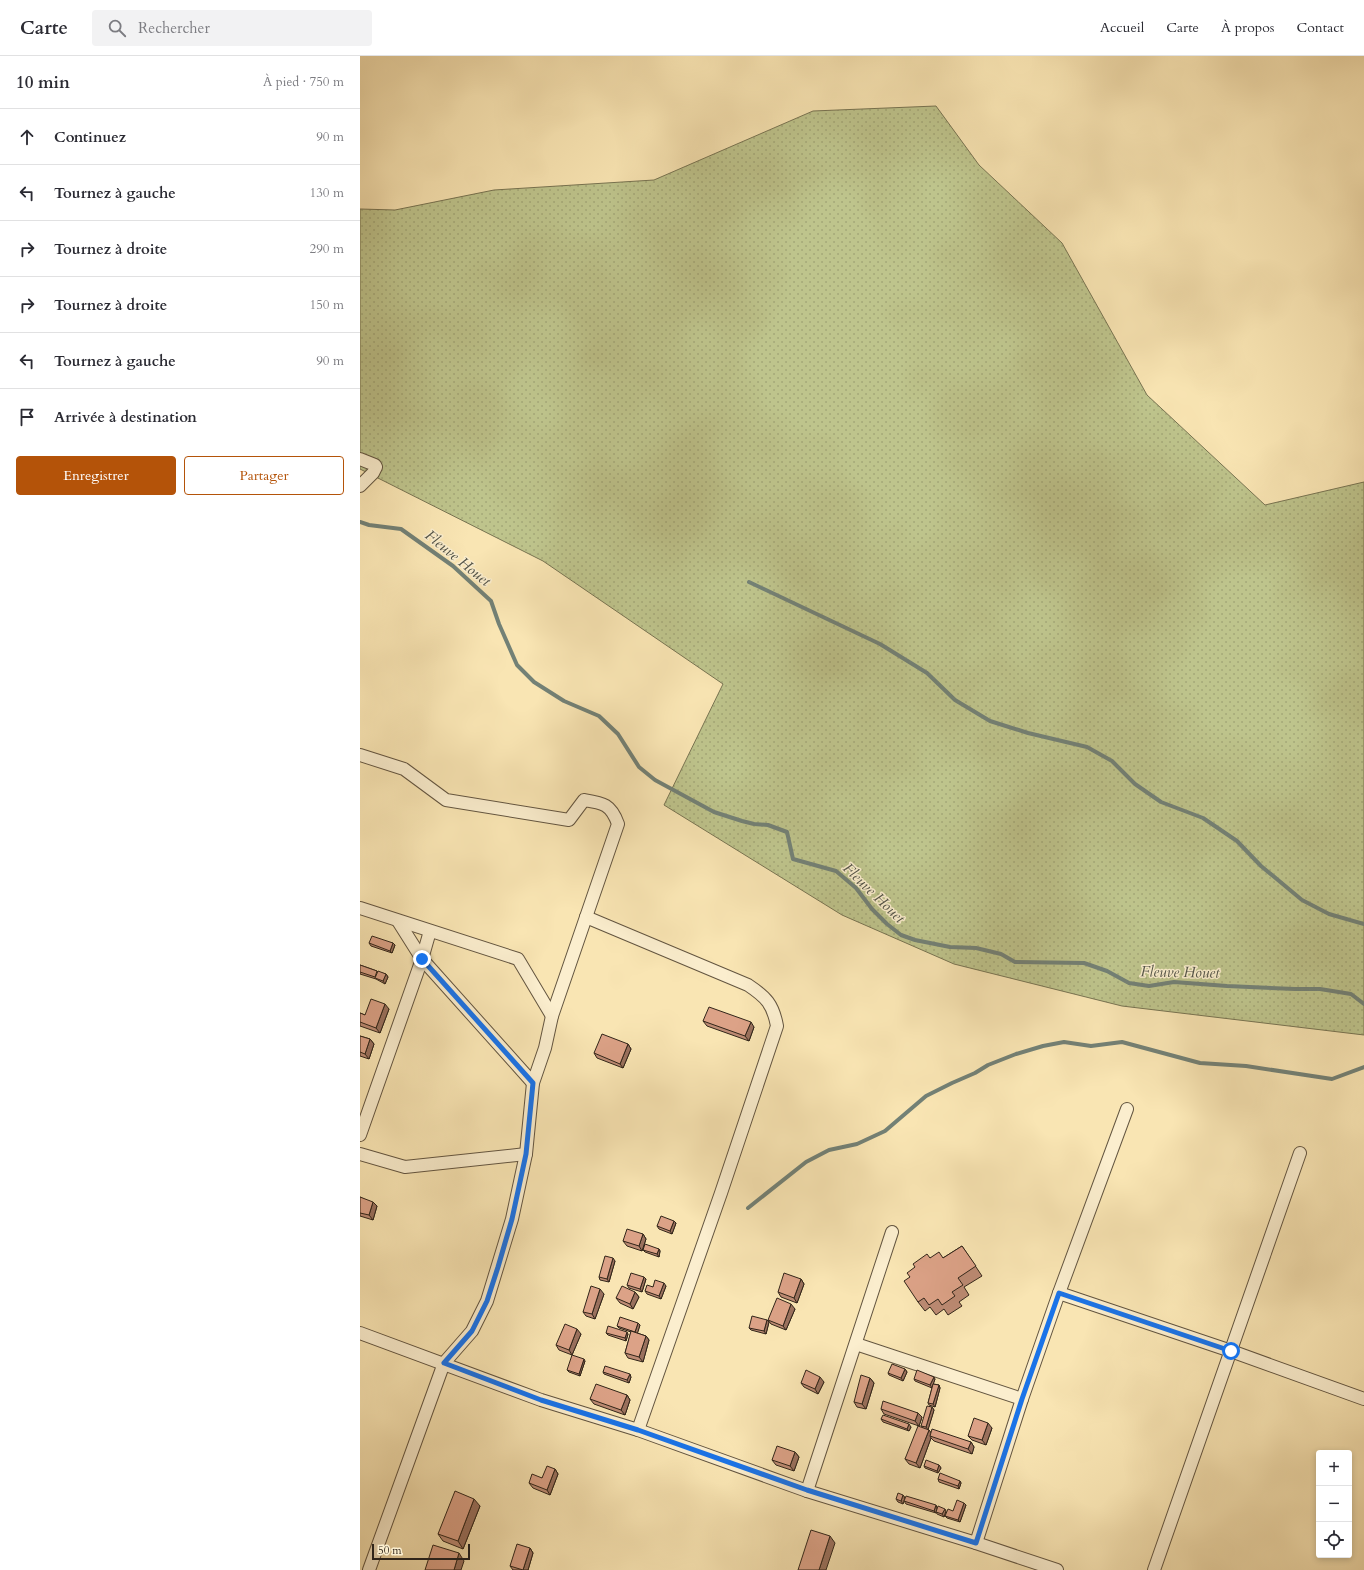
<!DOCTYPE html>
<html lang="fr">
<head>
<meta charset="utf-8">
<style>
  :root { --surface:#fff; --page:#f2f2f3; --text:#2b2b33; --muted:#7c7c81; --line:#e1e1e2; --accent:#b45309 }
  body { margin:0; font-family:Cardo,serif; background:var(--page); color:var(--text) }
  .controls { position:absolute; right:12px; bottom:12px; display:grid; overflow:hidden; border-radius:4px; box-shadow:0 2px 6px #0003 }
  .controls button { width:36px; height:36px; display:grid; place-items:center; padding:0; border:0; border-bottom:1px solid var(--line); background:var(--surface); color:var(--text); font:20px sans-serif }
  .scale { position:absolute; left:12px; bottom:10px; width:98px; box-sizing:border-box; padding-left:4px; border:2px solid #312519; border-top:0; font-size:11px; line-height:14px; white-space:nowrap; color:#312519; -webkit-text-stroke:3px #fbeece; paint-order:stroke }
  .stop { position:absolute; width:12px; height:12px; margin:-9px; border:3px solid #1a73e8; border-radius:50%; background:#fff }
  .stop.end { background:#1a73e8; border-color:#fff; box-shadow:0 1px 4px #0008 }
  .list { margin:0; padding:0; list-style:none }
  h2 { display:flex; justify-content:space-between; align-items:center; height:52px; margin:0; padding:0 16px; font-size:17px }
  h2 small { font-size:13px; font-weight:400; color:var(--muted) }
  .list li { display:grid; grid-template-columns:26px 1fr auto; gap:12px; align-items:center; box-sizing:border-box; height:56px; padding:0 16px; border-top:1px solid var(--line) }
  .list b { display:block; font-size:15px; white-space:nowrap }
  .list em { font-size:13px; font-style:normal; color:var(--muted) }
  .actions { display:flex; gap:8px; padding:12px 16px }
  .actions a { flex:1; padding:9px 0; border:1px solid var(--accent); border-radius:4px; text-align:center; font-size:14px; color:var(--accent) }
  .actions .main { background:var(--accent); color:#fff }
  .icon { flex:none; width:22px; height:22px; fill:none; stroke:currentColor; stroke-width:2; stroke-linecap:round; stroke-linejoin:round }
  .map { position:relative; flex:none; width:1004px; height:1514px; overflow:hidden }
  header { display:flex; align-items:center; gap:24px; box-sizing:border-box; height:56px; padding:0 20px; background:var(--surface); border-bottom:1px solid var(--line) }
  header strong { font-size:19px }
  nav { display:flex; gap:22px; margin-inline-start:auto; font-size:14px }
  .search { width:280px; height:36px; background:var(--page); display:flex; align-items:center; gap:10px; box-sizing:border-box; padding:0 14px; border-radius:4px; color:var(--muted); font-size:15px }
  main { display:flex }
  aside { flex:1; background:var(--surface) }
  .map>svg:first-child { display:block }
  .grass { fill:url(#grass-dots); stroke:#787452 }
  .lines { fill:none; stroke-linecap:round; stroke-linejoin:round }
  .stream { stroke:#738176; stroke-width:4 }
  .street-casing { stroke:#635540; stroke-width:14 }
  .street { stroke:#fbeece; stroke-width:12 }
  .wall { fill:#bd8b74; stroke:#312519 }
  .shaded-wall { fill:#9a715e; stroke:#312519 }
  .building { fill:#dca287; stroke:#312519 }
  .route { stroke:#1a73e8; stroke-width:5 }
  .labels { text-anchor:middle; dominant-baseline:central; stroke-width:3; stroke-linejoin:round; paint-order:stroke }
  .water-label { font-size:15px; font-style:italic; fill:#525348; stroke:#fbeece }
</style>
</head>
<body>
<header>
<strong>Carte</strong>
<div class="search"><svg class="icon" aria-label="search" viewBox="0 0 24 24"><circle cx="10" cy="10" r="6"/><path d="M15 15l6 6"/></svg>Rechercher</div>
<nav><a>Accueil</a><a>Carte</a><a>À propos</a><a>Contact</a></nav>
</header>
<main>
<aside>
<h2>10 min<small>À pied · 750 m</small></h2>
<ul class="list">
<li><svg class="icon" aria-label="ahead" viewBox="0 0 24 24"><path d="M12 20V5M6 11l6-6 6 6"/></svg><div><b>Continuez</b></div><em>90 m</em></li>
<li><svg class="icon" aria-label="left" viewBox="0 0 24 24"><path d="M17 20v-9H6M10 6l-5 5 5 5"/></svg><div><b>Tournez à gauche</b></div><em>130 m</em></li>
<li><svg class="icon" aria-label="right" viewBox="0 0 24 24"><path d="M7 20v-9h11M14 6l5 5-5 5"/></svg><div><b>Tournez à droite</b></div><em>290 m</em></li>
<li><svg class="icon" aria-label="right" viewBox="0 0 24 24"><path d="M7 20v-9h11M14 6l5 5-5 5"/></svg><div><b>Tournez à droite</b></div><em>150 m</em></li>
<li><svg class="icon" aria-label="left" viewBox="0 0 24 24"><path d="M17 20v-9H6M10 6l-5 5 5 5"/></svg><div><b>Tournez à gauche</b></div><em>90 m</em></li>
<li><svg class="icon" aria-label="arrive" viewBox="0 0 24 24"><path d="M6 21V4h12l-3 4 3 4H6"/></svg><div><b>Arrivée à destination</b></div></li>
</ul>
<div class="actions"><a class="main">Enregistrer</a><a>Partager</a></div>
</aside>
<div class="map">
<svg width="1004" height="1514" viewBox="0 0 1004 1514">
  <defs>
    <pattern id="grass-dots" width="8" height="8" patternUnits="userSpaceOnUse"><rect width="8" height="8" fill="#bec48c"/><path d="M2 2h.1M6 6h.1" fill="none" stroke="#a4a878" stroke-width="1.8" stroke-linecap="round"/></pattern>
  </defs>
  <rect width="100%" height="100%" fill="#f9e5b3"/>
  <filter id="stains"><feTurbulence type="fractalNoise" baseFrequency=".005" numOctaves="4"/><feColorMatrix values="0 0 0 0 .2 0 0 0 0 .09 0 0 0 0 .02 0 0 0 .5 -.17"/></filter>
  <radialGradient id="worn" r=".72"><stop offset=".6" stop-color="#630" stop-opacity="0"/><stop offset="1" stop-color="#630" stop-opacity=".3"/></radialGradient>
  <polygon class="grass" points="576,50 619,109 702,187 787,339 905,449 1004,426 1004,979 762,950 594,908 482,859 304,749 363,628 183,505 0,413 0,153 35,154 134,134 294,124 453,55"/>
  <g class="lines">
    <g class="stream">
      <polyline points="0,466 9,469 41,473 93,510 131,545 139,568 157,609 174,626 204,645 239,660 258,678 279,711 295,724 354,756 382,765 394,768 408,769 427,776 433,803 476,815 496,832 512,853 527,868 541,879 555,884 590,891 616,892 641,898 655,906 724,907 747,915 769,927 789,930 814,926 867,930 935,933 960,933 991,938 1004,948"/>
      <polyline points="389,526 520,588 567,617 595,644 630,665 668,677 727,691 752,705 775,728 801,746 843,762 877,785 901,810 942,844 969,858 1004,868"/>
      <polyline points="388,1152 446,1106 469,1094 497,1088 525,1075 566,1040 592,1027 615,1017 628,1009 656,998 683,990 704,986 731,990 762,986 840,1007 886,1010 972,1023 1004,1011"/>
    </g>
    <g class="street-casing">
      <g id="street">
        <polyline points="0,403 15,409 16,411 13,417 0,430"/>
        <path d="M0,699L44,713L86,744L209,764L224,744C243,747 251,748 258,768L192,960L185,992L173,1027L166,1098L152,1163L127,1245L112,1275L84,1307L9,1514"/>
        <polyline points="0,852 158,903 192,960"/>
        <path d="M226,861L388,929C406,941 413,948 417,970L361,1137L278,1374"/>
        <polyline points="38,865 62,903 173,1027"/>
        <polyline points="0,1079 62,903 70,875"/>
        <polyline points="0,1098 45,1111 166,1098"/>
        <polyline points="699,1237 871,1295 1004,1343"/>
        <polyline points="0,1277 181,1344 278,1374 447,1435 616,1487 697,1514"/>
        <polyline points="496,1288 662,1343"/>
        <polyline points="447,1435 532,1176"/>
        <polyline points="616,1487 662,1343 699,1237 767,1053"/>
        <polyline points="794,1514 940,1097"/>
      </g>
    </g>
    <use href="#street" class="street"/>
  </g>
  <g class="wall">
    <polygon points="9,887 33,887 35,889 32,897 11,890"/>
    <polygon points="0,909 17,915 18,916 26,918 28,921 25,928 16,923 0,918"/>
    <polygon points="29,953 20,977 0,970 0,957 5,959"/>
    <polygon points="343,965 394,971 389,985 347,970"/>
    <polygon points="0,980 10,983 14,988 9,1003 0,1000"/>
    <polygon points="268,988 271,993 263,1012 237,1002 234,997"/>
    <polygon points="0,1141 17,1150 13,1164 0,1160"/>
    <polygon points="316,1167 312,1178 299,1173 297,1170"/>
    <polygon points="283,1178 286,1183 282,1195 267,1190 263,1185"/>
    <polygon points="602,1190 622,1220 604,1231 609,1239 599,1246 602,1250 588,1259 584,1253 576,1259 570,1251 565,1255 558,1246 550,1221 555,1211 570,1202 583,1202"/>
    <polygon points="299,1193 300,1195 299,1201 285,1196 283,1194"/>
    <polygon points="255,1205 249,1226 240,1224 239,1221"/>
    <polygon points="284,1221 286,1223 282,1236 269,1232 267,1229"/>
    <polygon points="441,1223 444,1228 437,1247 421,1241 418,1236"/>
    <polygon points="306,1230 301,1243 287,1238 285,1235 293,1231"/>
    <polygon points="275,1236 279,1241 273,1253 260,1247 256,1242"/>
    <polygon points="244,1238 235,1263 226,1260 223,1256"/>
    <polygon points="435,1253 426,1274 411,1268 408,1264"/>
    <polygon points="407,1264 409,1266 406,1278 391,1274 389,1272"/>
    <polygon points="280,1269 277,1277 286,1280 289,1284 283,1306 268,1302 265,1297 271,1276 259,1272 257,1270"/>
    <polygon points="246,1277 268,1278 266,1285 248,1279"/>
    <polygon points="221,1278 212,1299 199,1294 196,1289"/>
    <polygon points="225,1305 220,1320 209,1316 207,1314"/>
    <polygon points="545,1313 547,1316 543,1325 529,1319 528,1317"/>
    <polygon points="243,1316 271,1321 269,1327 244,1318"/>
    <polygon points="510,1322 514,1327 506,1353 497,1351 494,1346"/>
    <polygon points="554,1323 575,1323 573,1328 579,1329 580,1332 575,1351 569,1349 568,1347 572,1332 555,1325"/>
    <polygon points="464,1326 458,1338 444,1331 441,1327"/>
    <polygon points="267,1339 270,1344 265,1359 234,1348 230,1343"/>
    <polygon points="572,1351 574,1354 568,1373 571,1377 611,1386 614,1391 612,1398 574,1385 571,1382 560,1412 549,1408 545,1403 563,1371 561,1370"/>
    <polygon points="521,1353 558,1357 562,1361 559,1370 524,1358"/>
    <polygon points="521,1363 551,1371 549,1375 523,1366"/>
    <polygon points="632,1372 626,1389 612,1384 608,1380"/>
    <polygon points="435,1396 439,1401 434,1415 416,1409 412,1404"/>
    <polygon points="579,1409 581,1412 578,1417 565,1412 564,1410"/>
    <polygon points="195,1413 198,1418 190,1439 173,1432 169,1427 182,1422"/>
    <polygon points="578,1423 600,1425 601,1427 599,1433 579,1426"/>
    <polygon points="543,1439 545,1442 543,1448 538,1446 536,1443"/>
    <polygon points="544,1445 577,1452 586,1455 584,1461 577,1458 576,1456 576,1457 546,1448"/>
    <polygon points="606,1449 600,1466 587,1462 585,1460"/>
    <polygon points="120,1450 103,1493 83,1485 78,1478"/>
    <polygon points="170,1492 173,1497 168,1514 153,1514 150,1510"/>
  </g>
  <g class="shaded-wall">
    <polygon points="33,887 35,889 32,897 30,895"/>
    <polygon points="26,918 28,921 25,928 23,925"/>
    <polygon points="25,948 29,953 20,977 16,972"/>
    <polygon points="391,966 394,971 389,985 385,980"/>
    <polygon points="10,983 14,988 9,1003 5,998"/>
    <polygon points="268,988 271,993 263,1012 260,1008"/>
    <polygon points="13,1146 17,1150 13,1164 9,1159"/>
    <polygon points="314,1165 316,1167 312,1178 310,1175"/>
    <polygon points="283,1178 286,1183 282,1195 279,1190"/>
    <polygon points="299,1193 300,1195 299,1201 297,1198"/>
    <polygon points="253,1202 255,1205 249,1226 247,1223"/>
    <polygon points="284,1221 286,1223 282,1236 280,1233"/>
    <polygon points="441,1223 444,1228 437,1247 434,1242"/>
    <polygon points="304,1227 306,1230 301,1243 299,1240"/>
    <polygon points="240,1233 244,1238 235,1263 232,1258"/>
    <polygon points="275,1236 279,1241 273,1253 270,1248"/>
    <polygon points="431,1248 435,1253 426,1274 423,1270"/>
    <polygon points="407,1264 409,1266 406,1278 404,1275"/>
    <polygon points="278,1267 280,1269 277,1279 275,1276"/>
    <polygon points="217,1273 221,1278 212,1299 209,1294"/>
    <polygon points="267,1276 268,1278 266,1285 265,1282"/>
    <polygon points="286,1280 289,1284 283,1306 279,1301"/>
    <polygon points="224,1303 225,1305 220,1320 219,1318"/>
    <polygon points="545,1313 547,1316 543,1325 541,1322"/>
    <polygon points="270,1318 271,1321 269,1327 267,1324"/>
    <polygon points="460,1321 464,1326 458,1338 455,1333"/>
    <polygon points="574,1321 575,1323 572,1332 570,1329"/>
    <polygon points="510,1322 514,1327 506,1353 502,1348"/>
    <polygon points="579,1329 580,1332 575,1351 573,1348"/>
    <polygon points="267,1339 270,1344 265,1359 261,1354"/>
    <polygon points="572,1351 574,1354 568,1374 566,1371"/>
    <polygon points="558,1357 562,1361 559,1370 555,1365"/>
    <polygon points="628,1367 632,1372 626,1389 622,1384"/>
    <polygon points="549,1368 551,1371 549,1375 547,1373"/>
    <polygon points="569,1374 572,1378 570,1380 571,1382 560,1412 556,1407"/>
    <polygon points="611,1386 614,1391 612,1398 608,1393"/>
    <polygon points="435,1396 439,1401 434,1415 430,1410"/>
    <polygon points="579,1409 581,1412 578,1417 577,1415"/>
    <polygon points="195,1413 198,1418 190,1439 187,1434"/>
    <polygon points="600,1425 601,1427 599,1433 598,1430"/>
    <polygon points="543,1439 545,1442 543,1448 541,1445"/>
    <polygon points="114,1443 120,1450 103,1493 98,1485"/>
    <polygon points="604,1447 606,1449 600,1466 598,1464"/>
    <polygon points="576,1449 577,1452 576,1457 574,1455"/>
    <polygon points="585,1453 586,1455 584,1461 582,1458"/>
    <polygon points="470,1480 475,1487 466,1514 459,1514"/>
    <polygon points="170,1492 173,1497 168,1514 163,1514"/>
    <polygon points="99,1497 104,1505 101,1514 94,1514"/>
  </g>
  <g class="building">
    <polygon points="12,880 33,887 30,895 9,887"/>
    <polygon points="0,909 17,915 15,921 0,916"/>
    <polygon points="18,915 26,918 23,925 15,922"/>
    <polygon points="11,943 25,948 16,972 0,966 0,957 5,959"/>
    <polygon points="349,951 391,966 385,980 343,965"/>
    <polygon points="242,978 268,988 260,1008 234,997"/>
    <polygon points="0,980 10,983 5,998 0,996"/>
    <polygon points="0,1141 13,1146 9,1159 0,1157"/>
    <polygon points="301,1160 314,1165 310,1175 297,1170"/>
    <polygon points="267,1173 283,1178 279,1190 263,1185"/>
    <polygon points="285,1188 299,1193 297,1198 283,1194"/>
    <polygon points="602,1190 616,1210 598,1222 603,1229 592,1236 595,1240 582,1249 578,1243 569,1249 564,1242 558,1246 544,1225 550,1221 547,1217 555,1211 553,1208 567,1198 570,1202 579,1196 583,1202"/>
    <polygon points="245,1200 253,1202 247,1223 239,1221"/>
    <polygon points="271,1217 284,1221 280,1233 267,1229"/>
    <polygon points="424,1217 441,1223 434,1242 418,1236"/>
    <polygon points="295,1224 304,1227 299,1240 285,1235 287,1229 293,1231"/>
    <polygon points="231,1230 240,1233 232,1258 223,1256"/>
    <polygon points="262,1230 275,1236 270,1248 256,1242"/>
    <polygon points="417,1242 431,1248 423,1270 408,1264"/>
    <polygon points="392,1260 407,1264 404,1275 389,1272"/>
    <polygon points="260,1261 278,1267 275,1276 257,1270"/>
    <polygon points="205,1268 217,1273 209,1294 196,1289"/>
    <polygon points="248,1270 267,1276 265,1282 246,1277"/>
    <polygon points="271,1275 286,1280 279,1301 265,1297"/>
    <polygon points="212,1299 224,1303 219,1318 207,1314"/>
    <polygon points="532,1308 545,1313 541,1322 528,1317"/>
    <polygon points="245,1310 270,1318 267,1324 243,1316"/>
    <polygon points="446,1314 460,1321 455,1333 441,1327"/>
    <polygon points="557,1314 574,1321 570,1329 554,1323"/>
    <polygon points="501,1319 510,1322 502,1348 494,1346"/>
    <polygon points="236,1328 267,1339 261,1354 230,1343"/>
    <polygon points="573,1328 579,1329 573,1348 568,1347"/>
    <polygon points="523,1345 558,1357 555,1365 521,1353"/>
    <polygon points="567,1350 572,1351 566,1371 561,1370"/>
    <polygon points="523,1359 549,1368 547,1373 521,1363"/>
    <polygon points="614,1362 628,1367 622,1384 608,1380"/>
    <polygon points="558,1370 569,1374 556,1407 545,1403"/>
    <polygon points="572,1373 611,1386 608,1393 570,1380"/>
    <polygon points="417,1390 435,1396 430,1410 412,1404"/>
    <polygon points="566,1404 579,1409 577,1415 564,1410"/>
    <polygon points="187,1410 195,1413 187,1434 169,1427 172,1418 182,1422"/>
    <polygon points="580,1417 600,1425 598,1430 578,1423"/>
    <polygon points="95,1435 114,1443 98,1485 78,1478"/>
    <polygon points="538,1437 543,1439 541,1445 536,1443"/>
    <polygon points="546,1440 576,1449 574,1455 544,1445"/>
    <polygon points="597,1444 604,1447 598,1464 585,1460 588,1453 593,1455"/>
    <polygon points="578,1450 585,1453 582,1458 576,1456"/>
    <polygon points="451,1474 470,1480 459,1514 438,1514"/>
    <polygon points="157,1488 170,1492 163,1514 150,1510"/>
    <polygon points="73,1489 99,1497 94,1514 65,1514"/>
  </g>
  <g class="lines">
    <polyline class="route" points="62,903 173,1027 166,1098 152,1163 138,1211 127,1245 112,1275 84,1307 181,1344 278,1374 447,1434 616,1487 662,1343 699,1237 871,1295"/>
  </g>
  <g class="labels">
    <g class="water-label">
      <text transform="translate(98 502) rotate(39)">Fleuve Houet</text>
      <text transform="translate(514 837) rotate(44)">Fleuve Houet</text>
      <text transform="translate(820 916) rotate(1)">Fleuve Houet</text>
    </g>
  </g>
  <rect width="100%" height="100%" filter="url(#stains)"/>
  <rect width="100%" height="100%" fill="url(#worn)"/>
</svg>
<div class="controls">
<button>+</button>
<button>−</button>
<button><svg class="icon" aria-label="locate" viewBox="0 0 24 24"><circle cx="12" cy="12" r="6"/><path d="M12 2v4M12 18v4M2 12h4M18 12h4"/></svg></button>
</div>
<div class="scale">50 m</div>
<div class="stop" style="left:871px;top:1295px"></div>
<div class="stop end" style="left:62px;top:903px"></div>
</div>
</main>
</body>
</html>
